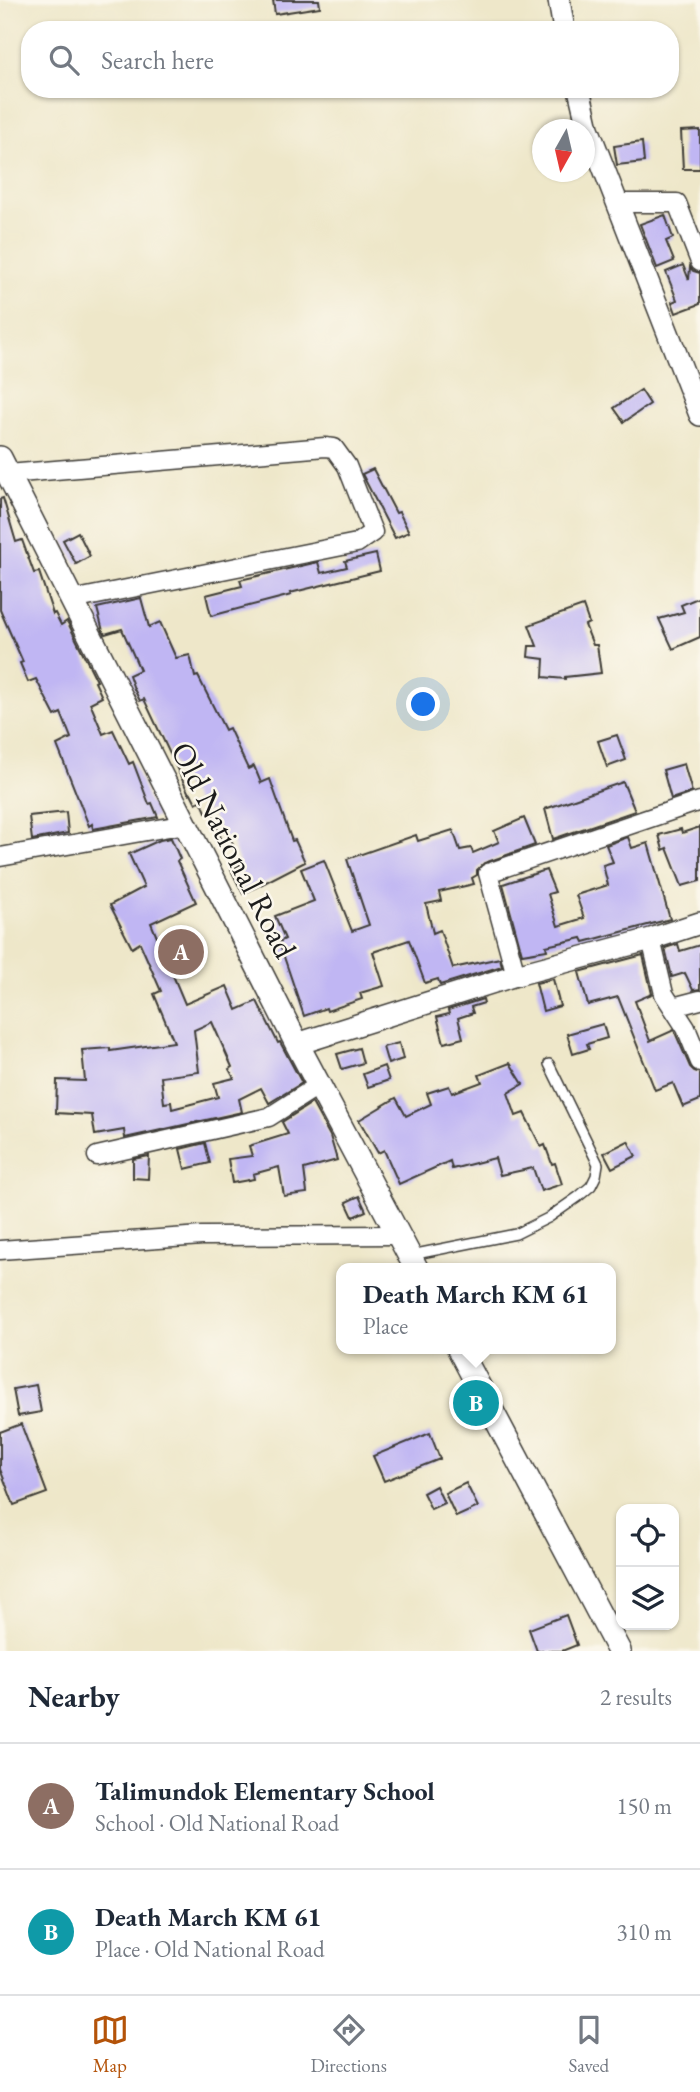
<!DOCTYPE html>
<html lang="en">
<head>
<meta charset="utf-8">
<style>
  :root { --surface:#fff; --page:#f6f6f7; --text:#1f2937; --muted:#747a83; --line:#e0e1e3; --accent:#b45309 }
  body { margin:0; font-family:"EB Garamond",serif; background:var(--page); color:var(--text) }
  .controls { position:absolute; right:21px; bottom:21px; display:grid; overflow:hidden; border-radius:14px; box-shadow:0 2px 5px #0004 }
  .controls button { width:63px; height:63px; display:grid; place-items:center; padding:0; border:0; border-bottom:2px solid var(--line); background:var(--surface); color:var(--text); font:35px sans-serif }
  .compass { position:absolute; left:532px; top:119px; width:63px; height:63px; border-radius:50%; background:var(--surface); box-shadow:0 2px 5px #0004; rotate:188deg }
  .you { position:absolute; left:424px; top:705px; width:24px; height:24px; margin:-18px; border:5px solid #fff; border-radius:50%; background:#1a73e8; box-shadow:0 0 0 10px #1a73e833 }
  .badge { display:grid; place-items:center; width:46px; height:46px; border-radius:50%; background:var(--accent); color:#fff; font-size:23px; font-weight:700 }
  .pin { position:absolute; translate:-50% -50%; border:4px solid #fff; box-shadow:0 2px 7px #0006 }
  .popup { position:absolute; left:336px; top:1263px; width:280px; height:91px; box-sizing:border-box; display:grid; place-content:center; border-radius:14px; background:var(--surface); filter:drop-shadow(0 2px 5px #0005); font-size:23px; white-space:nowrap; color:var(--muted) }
  .popup b { font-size:26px; color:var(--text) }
  .popup::after { content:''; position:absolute; left:50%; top:100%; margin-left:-14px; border:14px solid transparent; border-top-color:var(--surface) }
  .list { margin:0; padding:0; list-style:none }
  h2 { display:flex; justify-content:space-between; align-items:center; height:91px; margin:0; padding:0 28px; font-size:30px }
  h2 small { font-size:23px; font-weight:400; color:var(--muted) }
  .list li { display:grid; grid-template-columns:46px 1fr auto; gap:21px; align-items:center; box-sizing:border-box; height:126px; padding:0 28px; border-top:2px solid var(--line) }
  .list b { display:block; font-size:26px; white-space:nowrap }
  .list p { margin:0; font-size:23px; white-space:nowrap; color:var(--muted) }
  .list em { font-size:23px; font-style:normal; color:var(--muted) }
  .icon { flex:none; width:38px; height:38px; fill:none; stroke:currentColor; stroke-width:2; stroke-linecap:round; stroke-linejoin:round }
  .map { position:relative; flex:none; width:700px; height:1651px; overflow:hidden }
  .search { position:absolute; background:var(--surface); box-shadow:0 2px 5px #0004; left:21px; right:21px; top:21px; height:77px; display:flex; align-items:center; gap:18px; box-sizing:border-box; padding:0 24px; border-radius:28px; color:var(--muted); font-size:26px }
  .sheet { height:343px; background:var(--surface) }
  nav { display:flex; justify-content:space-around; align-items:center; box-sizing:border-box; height:98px; border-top:2px solid var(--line); background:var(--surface); font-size:19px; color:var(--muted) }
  nav a { display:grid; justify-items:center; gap:4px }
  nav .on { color:var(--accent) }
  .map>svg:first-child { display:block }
  .building { fill:#c0b6f3; fill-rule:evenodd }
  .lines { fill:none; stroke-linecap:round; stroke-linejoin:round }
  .service-casing { stroke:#3c3a36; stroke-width:12 }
  .minor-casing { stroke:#3c3a36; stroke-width:21 }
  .tertiary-casing { stroke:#3c3a36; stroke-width:24 }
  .secondary-casing { stroke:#3c3a36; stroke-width:26 }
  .service { stroke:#fff; stroke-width:9 }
  .minor { stroke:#fff; stroke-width:18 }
  .tertiary { stroke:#fff; stroke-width:21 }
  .secondary { stroke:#fff; stroke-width:23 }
  .labels { text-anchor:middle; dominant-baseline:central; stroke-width:5; stroke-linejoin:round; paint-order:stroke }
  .street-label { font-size:32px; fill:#1c1c1c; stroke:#fbf7ec }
</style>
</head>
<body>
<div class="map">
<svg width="700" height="1651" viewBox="0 0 700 1651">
  <rect width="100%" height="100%" fill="#fbf7ec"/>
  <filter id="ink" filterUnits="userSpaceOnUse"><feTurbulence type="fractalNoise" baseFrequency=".0143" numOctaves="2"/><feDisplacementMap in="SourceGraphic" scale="14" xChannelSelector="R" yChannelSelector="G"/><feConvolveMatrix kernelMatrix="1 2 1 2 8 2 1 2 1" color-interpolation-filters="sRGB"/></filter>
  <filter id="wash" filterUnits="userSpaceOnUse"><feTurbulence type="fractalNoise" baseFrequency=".00686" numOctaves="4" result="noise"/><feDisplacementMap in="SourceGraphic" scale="28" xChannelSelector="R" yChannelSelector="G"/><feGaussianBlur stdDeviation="1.57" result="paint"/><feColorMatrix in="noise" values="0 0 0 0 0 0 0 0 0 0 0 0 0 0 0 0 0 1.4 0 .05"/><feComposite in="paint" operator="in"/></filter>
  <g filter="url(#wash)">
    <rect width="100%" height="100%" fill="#eee7c9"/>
    <g id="blocks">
      <g class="building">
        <polygon points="273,0 319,0 320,7 275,14"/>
        <polygon points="700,130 700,169 683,169 681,131"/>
        <polygon points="642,142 644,162 617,165 614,146"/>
        <polygon points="665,215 673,238 666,241 674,261 657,268 640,224"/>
        <polygon points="683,265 689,280 690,267 693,271 700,273 700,304 676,313 672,302 677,300 666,272"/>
        <polygon points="641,390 650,404 624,422 614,408"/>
        <polygon points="373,469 396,513 399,512 409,532 395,538 362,474"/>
        <polygon points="3,498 16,542 22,540 34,573 39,572 53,614 55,613 61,625 67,621 97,681 95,682 102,697 90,703 103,734 113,730 129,764 133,762 149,804 152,803 158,817 93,829 92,824 89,826 57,745 71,738 61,713 55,716 36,679 28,682 20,663 23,662 0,610 0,499"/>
        <polygon points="78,532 90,556 76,564 63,540"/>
        <polygon points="376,554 380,571 290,593 291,595 211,616 206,595 242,586 240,580 318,562 321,573 347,567 345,561"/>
        <polygon points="700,597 700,637 673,649 659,619 684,612 681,605"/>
        <polygon points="141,598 149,627 160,622 176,658 190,655 195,677 198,676 225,730 229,728 248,769 254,766 261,783 270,779 292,841 295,840 305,862 243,894 231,870 240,865 230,837 222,841 211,810 206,812 201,800 196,803 191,793 189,794 144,699 140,701 134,689 129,675 140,670 122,629 105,634 103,631 97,608"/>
        <polygon points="583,606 589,623 585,625 593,645 597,645 601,673 565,677 565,679 543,677 544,659 528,657 529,646 537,646 529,625"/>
        <polygon points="617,735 626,760 607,767 598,741"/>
        <polygon points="684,764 692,792 671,799 663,770"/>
        <polygon points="623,782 635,811 553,839 545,809"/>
        <polygon points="66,812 68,833 32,840 29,816"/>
        <polygon points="524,818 535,845 484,863 477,870 477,875 472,878 474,884 439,892 441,901 426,904 433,933 440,930 453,968 500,958 502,966 440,985 438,979 425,983 409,940 373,952 384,986 360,993 362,999 327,1011 326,1008 304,1016 279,942 285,939 275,916 314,901 301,869 324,860 352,931 369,925 347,859 416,835 418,841 453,830 460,850 471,848 473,853 499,842 494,831"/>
        <polygon points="700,827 700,881 682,886 667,848 663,850 659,835 681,829 682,833"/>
        <polygon points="628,837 632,848 648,843 670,919 584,942 582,938 546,946 547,950 522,954 503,884 546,870 555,892 548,894 558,926 584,918 576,895 608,885 603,865 613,862 606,845"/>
        <path d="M171,838L180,859L177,861L196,902L151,923L185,1004L227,986L237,1010L257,1001L278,1043L280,1042L302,1083L269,1103L261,1088L239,1099L242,1112L125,1138L124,1130L95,1135L92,1115L56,1113L57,1080L85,1081L82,1050L110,1048V1051L174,1042L154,994L161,991L140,943L132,948L110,905L144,887L129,854L160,840ZM212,1022L232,1067L229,1069L234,1078L214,1083L218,1097L172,1109L171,1102L164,1103L161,1077L199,1072L194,1030Z"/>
        <polygon points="678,944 680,951 700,945 700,989 693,990 685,973 672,977 665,948"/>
        <polygon points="643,955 652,994 635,1001 650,1041 674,1030 690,1067 694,1071 700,1073 700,1100 683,1107 673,1083 655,1090 618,997 588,1005 579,972"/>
        <polygon points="553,979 560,1006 543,1011 536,983"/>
        <polygon points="483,999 484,1003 471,1007 473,1013 458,1018 463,1038 444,1043 437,1017 449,1014 448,1010"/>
        <polygon points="603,1024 607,1038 587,1044 589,1049 573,1054 567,1034"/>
        <polygon points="399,1043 403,1059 388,1064 383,1047"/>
        <polygon points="359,1048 363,1063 342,1069 337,1054"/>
        <polygon points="510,1063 523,1084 508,1093 516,1116 524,1113 541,1147 545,1145 552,1164 555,1163 562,1184 541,1191 533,1168 500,1175 495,1158 452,1169 450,1161 399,1184 384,1150 378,1153 359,1120 396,1098 406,1116 431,1104 427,1093 449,1086 452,1093 482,1082 479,1075"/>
        <polygon points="384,1066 389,1080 368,1087 363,1074"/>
        <polygon points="312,1103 330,1136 337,1160 304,1169 307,1193 284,1196 279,1167 253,1174 254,1179 232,1183 228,1159 252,1156 249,1146 288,1134 282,1122"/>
        <polygon points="628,1141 636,1156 612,1168 604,1153"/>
        <polygon points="205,1143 210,1163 185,1169 180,1149"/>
        <polygon points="149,1156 148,1179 133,1178 133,1159"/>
        <polygon points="359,1196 366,1211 353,1217 346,1202"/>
        <polygon points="36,1385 41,1412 18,1416 13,1389"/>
        <polygon points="21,1424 47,1493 14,1505 0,1469 0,1432"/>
        <polygon points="430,1433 440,1459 384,1481 373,1456"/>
        <polygon points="466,1483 478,1507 456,1517 445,1493"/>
        <polygon points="436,1486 444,1503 431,1509 423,1493"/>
        <polygon points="566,1615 577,1645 562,1651 537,1651 529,1629"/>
      </g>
    </g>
  </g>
  <g filter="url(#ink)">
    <use href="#blocks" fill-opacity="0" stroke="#3c3a36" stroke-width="2"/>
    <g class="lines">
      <g class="service-casing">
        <polyline id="service" points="411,1255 516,1234 548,1218 578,1197 591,1186 596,1176 598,1164 549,1064"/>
      </g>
      <g class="minor-casing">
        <g id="minor">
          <polyline points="617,203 677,203 700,262"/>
          <polyline points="8,474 325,447 334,448 347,466 373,532 357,543 72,600"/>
          <polyline points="0,857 186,824"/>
          <polyline points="651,939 664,994 686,1028 700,1062"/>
          <polyline points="516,975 488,873 700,801"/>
          <polyline points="673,1007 700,1000"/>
          <polyline points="97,1156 269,1117 319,1085"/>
          <polyline points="0,1250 202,1236 398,1235"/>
        </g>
      </g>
      <g class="tertiary-casing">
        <g id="tertiary">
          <polyline points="559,0 564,30"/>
          <polyline points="579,89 588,128 700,415"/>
          <polyline points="297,1044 516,975 651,939 700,923"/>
        </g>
      </g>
      <g class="secondary-casing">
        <g id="secondary">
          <polyline points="0,458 297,1044 416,1268"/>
          <polyline points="459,1349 619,1651"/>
        </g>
      </g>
      <use href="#service" class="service"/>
      <use href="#minor" class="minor"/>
      <use href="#tertiary" class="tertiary"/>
      <use href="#secondary" class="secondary"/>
    </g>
  </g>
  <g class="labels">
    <g class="street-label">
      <text transform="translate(234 850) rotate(63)">Old National Road</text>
    </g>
  </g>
</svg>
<div class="controls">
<button><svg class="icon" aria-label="locate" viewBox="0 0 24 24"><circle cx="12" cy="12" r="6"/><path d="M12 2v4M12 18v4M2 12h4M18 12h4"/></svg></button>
<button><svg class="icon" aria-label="layers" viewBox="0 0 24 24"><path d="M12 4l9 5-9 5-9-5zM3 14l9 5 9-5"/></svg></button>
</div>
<svg class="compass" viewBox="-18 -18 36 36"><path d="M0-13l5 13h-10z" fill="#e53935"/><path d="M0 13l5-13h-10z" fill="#747a83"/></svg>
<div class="you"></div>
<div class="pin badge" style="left:181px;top:952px;background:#8d6e63">A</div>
<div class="pin badge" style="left:476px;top:1403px;background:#0f9aa8">B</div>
<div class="popup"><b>Death March KM 61</b>Place</div>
<div class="search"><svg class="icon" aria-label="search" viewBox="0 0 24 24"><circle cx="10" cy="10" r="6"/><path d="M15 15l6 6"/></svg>Search here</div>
</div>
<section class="sheet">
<h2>Nearby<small>2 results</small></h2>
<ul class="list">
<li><span class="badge" style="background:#8d6e63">A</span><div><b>Talimundok Elementary School</b><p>School · Old National Road</p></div><em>150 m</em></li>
<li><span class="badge" style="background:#0f9aa8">B</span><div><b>Death March KM 61</b><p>Place · Old National Road</p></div><em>310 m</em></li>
</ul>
</section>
<nav>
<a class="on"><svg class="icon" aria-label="map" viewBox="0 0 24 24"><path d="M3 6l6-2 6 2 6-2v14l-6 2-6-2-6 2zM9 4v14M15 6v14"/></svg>Map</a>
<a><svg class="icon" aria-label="directions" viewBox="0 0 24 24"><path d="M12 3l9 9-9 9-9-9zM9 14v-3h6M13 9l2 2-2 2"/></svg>Directions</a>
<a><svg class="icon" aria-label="saved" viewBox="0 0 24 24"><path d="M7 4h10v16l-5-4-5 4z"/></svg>Saved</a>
</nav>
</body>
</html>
